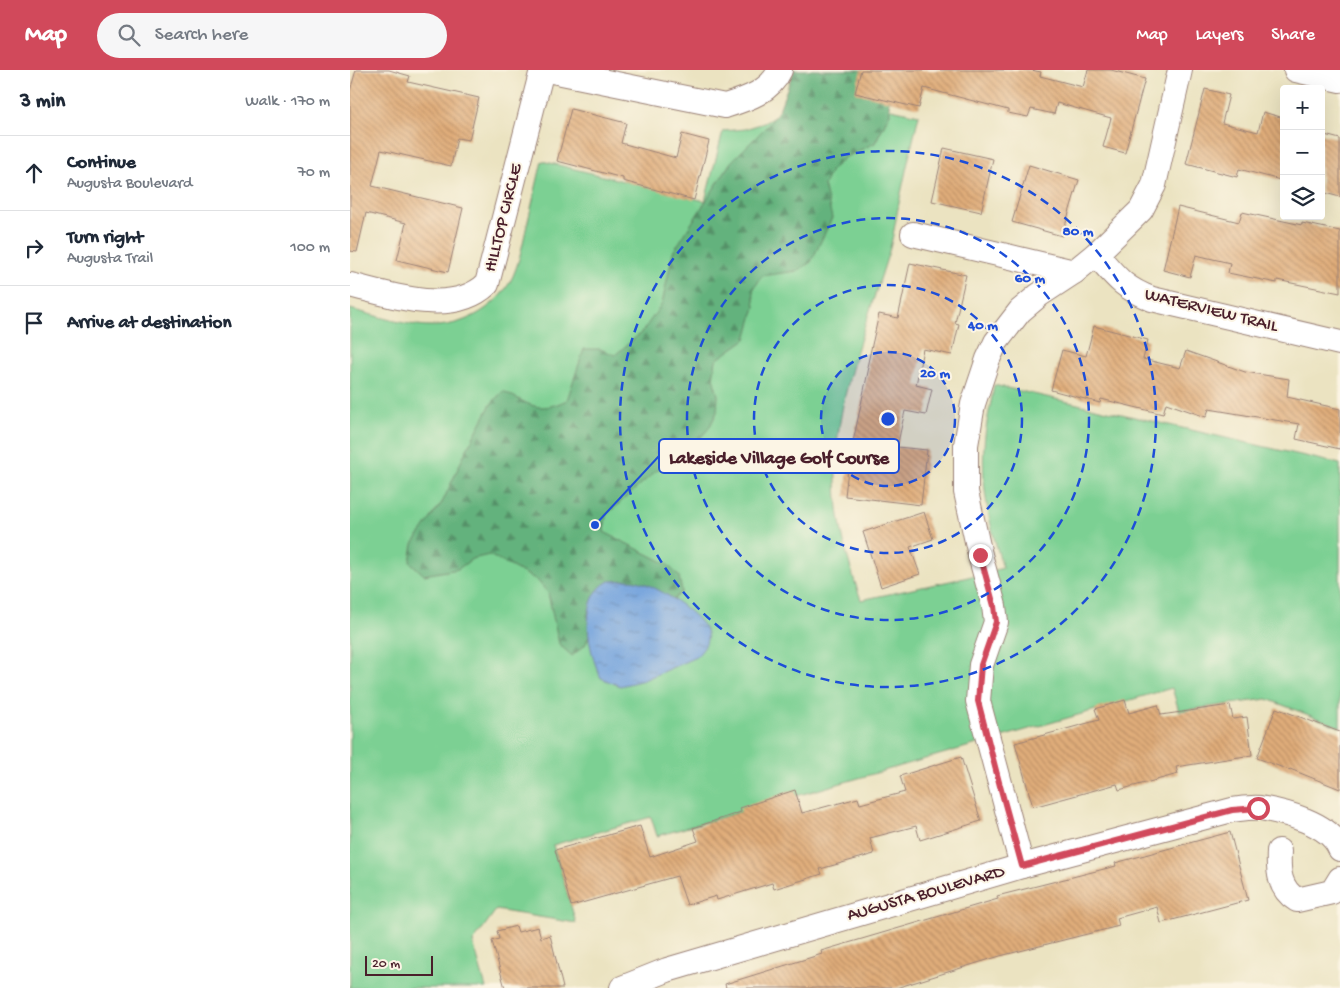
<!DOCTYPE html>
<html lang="en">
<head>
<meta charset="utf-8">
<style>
  :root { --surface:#fff; --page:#f6f6f7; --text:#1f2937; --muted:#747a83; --line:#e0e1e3; --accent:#d1495b }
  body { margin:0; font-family:"Gochi Hand",sans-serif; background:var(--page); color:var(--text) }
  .controls { position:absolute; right:15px; top:15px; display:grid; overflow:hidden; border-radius:5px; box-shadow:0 5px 20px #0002 }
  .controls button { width:45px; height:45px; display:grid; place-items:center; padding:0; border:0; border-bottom:1px solid var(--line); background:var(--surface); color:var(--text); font:25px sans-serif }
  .scale { position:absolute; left:15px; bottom:12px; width:68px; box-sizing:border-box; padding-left:5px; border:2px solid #4a1f2b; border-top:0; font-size:14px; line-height:18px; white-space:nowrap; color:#4a1f2b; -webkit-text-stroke:4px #fcf5e5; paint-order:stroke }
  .stop { position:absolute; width:15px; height:15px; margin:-11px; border:4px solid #d1495b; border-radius:50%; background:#fff }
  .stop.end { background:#d1495b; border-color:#fff; box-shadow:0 1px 5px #0008 }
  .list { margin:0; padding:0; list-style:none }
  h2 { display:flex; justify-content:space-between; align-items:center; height:65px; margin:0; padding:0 20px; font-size:21px }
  h2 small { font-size:16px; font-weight:400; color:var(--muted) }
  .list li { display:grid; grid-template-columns:32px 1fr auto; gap:15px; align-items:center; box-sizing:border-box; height:75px; padding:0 20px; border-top:1px solid var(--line) }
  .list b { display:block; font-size:19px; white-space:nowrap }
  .list p { margin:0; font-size:16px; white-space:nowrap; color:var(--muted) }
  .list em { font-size:16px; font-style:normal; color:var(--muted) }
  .icon { flex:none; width:28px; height:28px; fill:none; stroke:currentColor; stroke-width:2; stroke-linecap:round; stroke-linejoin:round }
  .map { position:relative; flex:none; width:990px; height:918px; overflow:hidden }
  header { display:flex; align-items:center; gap:30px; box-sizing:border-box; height:70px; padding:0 25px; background:var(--accent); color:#fff }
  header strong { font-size:24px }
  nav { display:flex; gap:28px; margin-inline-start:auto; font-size:18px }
  .search { width:350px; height:45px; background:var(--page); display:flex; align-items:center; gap:12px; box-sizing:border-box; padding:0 18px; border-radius:28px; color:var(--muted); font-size:19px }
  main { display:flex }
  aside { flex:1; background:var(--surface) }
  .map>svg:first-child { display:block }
  .green { fill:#7bd093; stroke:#62785f }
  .forest { fill:url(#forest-firs); stroke:#576854 }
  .water { fill:url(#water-ripples); stroke:#5e6184 }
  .building { fill:url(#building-back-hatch) }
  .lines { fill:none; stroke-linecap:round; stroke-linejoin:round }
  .minor-casing { stroke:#9a8176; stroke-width:26 }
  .minor { stroke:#fff; stroke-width:24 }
  .route { stroke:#d1495b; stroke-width:6 }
  .ring { fill:none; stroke:#1d4ed8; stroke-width:2.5; stroke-dasharray:9 6 }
  .labels { text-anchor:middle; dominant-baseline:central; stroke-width:4; stroke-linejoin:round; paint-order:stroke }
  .street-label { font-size:18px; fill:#4a1f2b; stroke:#fcf5e5 }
  .centre { fill:#1d4ed8; stroke:#fcf5e5; stroke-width:2.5 }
  .ring-label { font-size:15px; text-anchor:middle; font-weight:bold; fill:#1d4ed8; stroke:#fcf5e5; stroke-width:4; stroke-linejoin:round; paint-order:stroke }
  .leader { fill:none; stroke:#1d4ed8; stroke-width:2 }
  .callout-dot { fill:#1d4ed8; stroke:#fcf5e5; stroke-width:2 }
  .callout { fill:#fcf5e5; stroke:#1d4ed8; stroke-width:2 }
  .callout-label { font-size:19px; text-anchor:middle; font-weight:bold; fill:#4a1f2b }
</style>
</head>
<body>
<header>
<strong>Map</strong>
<div class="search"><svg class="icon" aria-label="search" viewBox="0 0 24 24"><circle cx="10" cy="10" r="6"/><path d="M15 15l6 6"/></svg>Search here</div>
<nav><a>Map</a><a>Layers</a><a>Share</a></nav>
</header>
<main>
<aside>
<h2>3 min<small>Walk · 170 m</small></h2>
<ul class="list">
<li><svg class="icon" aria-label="ahead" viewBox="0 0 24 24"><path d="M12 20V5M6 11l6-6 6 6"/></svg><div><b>Continue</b><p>Augusta Boulevard</p></div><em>70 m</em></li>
<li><svg class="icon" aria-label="right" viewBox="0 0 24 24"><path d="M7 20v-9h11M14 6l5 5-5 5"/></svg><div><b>Turn right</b><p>Augusta Trail</p></div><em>100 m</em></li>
<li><svg class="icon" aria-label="arrive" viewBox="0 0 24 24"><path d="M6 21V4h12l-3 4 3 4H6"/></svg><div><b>Arrive at destination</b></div></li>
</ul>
</aside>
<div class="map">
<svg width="990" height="918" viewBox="0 0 990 918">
  <defs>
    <pattern id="forest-firs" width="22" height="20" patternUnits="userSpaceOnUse" patternTransform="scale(1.25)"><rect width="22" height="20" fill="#64b27d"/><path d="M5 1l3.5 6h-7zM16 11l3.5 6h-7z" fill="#549067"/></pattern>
    <pattern id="water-ripples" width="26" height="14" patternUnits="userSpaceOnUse" patternTransform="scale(1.25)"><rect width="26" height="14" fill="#73a3dd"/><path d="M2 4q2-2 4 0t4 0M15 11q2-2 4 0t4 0" fill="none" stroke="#6084b3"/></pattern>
    <pattern id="building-back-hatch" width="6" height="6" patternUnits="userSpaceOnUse" patternTransform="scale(1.25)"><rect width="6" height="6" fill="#e0ad7a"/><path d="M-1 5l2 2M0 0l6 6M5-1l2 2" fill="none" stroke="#b88c64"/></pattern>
  </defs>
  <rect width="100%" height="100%" fill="#fcf5e5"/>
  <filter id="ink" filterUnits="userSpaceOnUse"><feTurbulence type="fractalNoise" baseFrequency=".02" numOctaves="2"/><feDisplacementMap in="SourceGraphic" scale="10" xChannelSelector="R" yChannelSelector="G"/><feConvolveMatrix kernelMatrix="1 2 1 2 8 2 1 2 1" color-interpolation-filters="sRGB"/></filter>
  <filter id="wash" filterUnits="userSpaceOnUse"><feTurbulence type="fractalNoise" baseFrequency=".0096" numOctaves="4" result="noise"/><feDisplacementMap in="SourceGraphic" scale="20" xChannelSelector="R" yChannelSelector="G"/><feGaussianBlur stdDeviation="1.12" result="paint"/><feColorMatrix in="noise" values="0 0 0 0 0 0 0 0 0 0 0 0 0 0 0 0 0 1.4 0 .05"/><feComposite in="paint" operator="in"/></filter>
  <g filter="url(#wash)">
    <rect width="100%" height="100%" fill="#ebe3c1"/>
    <path class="green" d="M504,31L569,45C562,74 555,104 549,133C546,148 544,163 540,178C518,251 482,336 486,412C487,453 498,493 511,530L614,508L653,498C640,457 631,420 634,376C635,356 641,335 644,315L990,394V657L917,629L829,641L822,618L307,766L301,747L203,775L226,853L146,840L123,872L136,918H0V239C28,246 58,257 86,256C117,255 150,235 163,206C170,190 173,172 177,155C182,134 187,113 192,91L355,131L373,61L395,59L414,53L432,42Z"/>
    <path class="forest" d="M444,0H515L538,27L540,43L525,73L494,88L481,100L474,115L482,148L461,192L447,201L412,206L403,220L405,237L396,269L366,290L363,308L368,325L367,342L359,358L336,384L306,401L256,445L254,462L317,494L329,506L332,522L318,534L252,546L235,575L222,586L209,574L198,523L187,510L139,485L122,489L108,499L74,505L60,492L63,474L93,431L115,383L141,334L153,321C181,335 187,344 217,330L234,279H250L265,285L292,262L312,234L323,182L381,92L419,54L429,40Z"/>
    <path class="water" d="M259,511C268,511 278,509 286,511C305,514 352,545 357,563C359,573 352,581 346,587L294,610L270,616L251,608C238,582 227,527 259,511Z"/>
    <g id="blocks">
      <g class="building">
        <polygon points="6,0 39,0 60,6 58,12 129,28 119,70 107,68 101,96 31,80 22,116 113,138 98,202 47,190 56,153 16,143 7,182 0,181 0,21"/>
        <polygon points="511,0 681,0 691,2 690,6 733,17 738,0 761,0 795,9 775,83 753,77 761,48 707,33 704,44 681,39 678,47 658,43 658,40 574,18 569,38 505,23"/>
        <polygon points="855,19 879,25 872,53 908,62 913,42 934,48 934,111 889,99 887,107 836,94"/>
        <polygon points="221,39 276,53 271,73 326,88 332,64 359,71 344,130 273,111 273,108 207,91"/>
        <polygon points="971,64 990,69 990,127 971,122"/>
        <polygon points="594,78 643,89 631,142 582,131"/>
        <polygon points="679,95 729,110 712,166 662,152"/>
        <polygon points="828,137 889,152 892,142 952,155 952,153 990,161 990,223 927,210 927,213 878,203 880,193 846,185 840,207 813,200"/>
        <polygon points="560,193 616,205 605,253 609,254 602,285 573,279 566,315 582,319 576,345 555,341 547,377 577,380 571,435 495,426 501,372 503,372 519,297 517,297 529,244 548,248"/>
        <polygon points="744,256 798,270 793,289 830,298 836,281 895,302 939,309 937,327 990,339 990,379 946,369 949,354 859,339 856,347 816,333 813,344 751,329 750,333 701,320 712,280 736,286"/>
        <polygon points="574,442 583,469 560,477 570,504 531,517 513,462"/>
        <polygon points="775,630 779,643 808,635 811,645 880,635 883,649 897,647 902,685 826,697 828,704 799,712 769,720 767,714 683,737 665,673 749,650 745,639"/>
        <polygon points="926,638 990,662 990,719 940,699 939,700 907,688"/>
        <polygon points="611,687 631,751 570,770 566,756 520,768 524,784 470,799 472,804 424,819 422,813 367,830 366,826 337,835 327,806 221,836 205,780 290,756 300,787 348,771 343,758 391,742 390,738 445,720 452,743 508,728 510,734 555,722 550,706"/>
        <polygon points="880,762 898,830 811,853 807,837 767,848 769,856 650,886 546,918 376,918 375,914 472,884 471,881 648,829 647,826 766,796 765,793"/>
        <polygon points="166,856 168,862 188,857 191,868 200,865 213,918 155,918 142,871 149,869 147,861"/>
      </g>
    </g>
  </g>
  <g filter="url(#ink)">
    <use href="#blocks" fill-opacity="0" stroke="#9a8176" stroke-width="1"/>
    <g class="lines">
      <g class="minor-casing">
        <g id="minor">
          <path d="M197,0L375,36C397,29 420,22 430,0"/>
          <polyline points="946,0 990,10"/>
          <polyline points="563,164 724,202"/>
          <path d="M746,184C766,207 773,218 802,229L990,273"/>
          <path d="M0,215C42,225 102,247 137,214L192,0"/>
          <path d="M929,781C928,801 929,819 947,830L982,822L990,809"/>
          <polyline points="672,796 628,631 631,595 646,552 644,536 630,485 616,422 616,375 623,334 638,289 646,272 670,241 689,225 724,202 746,184 791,140 804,115 830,0"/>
          <path d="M272,918L317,900L672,796L882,740C891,739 901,737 910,738C934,742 980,753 990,779"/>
        </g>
      </g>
      <use href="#minor" class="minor"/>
    </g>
  </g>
  <g class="lines" filter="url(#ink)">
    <polyline class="route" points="630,485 644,536 646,552 631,595 628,631 650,716 672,796 882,740 908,738"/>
  </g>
  <circle cx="538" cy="349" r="67" fill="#1d4ed8" fill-opacity=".12"/>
  <g class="ring">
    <circle cx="538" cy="349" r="67"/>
    <circle cx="538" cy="349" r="134"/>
    <circle cx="538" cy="349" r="201"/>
    <circle cx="538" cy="349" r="268"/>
  </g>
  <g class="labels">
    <g class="street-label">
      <text transform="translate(154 148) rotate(-76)">HILLTOP CIRCLE</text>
      <text transform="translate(861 241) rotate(14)">WATERVIEW TRAIL</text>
      <text transform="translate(576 824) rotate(-16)">AUGUSTA BOULEVARD</text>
    </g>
  </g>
  <circle cx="538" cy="349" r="8" class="centre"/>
  <g class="ring-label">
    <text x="728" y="165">80 m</text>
    <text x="680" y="212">60 m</text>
    <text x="633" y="259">40 m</text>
    <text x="585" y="307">20 m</text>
  </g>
  <path class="leader" d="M245 455L309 386"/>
  <circle class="callout-dot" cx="245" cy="455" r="5"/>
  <rect class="callout" x="309" y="369" width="240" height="34" rx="5"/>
  <g class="callout-label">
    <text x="429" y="393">Lakeside Village Golf Course</text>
  </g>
</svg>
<div class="controls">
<button>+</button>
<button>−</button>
<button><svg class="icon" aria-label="layers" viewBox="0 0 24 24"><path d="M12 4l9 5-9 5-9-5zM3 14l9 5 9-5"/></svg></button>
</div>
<div class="scale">20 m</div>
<div class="stop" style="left:908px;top:738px"></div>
<div class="stop end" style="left:630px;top:485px"></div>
</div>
</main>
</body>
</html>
